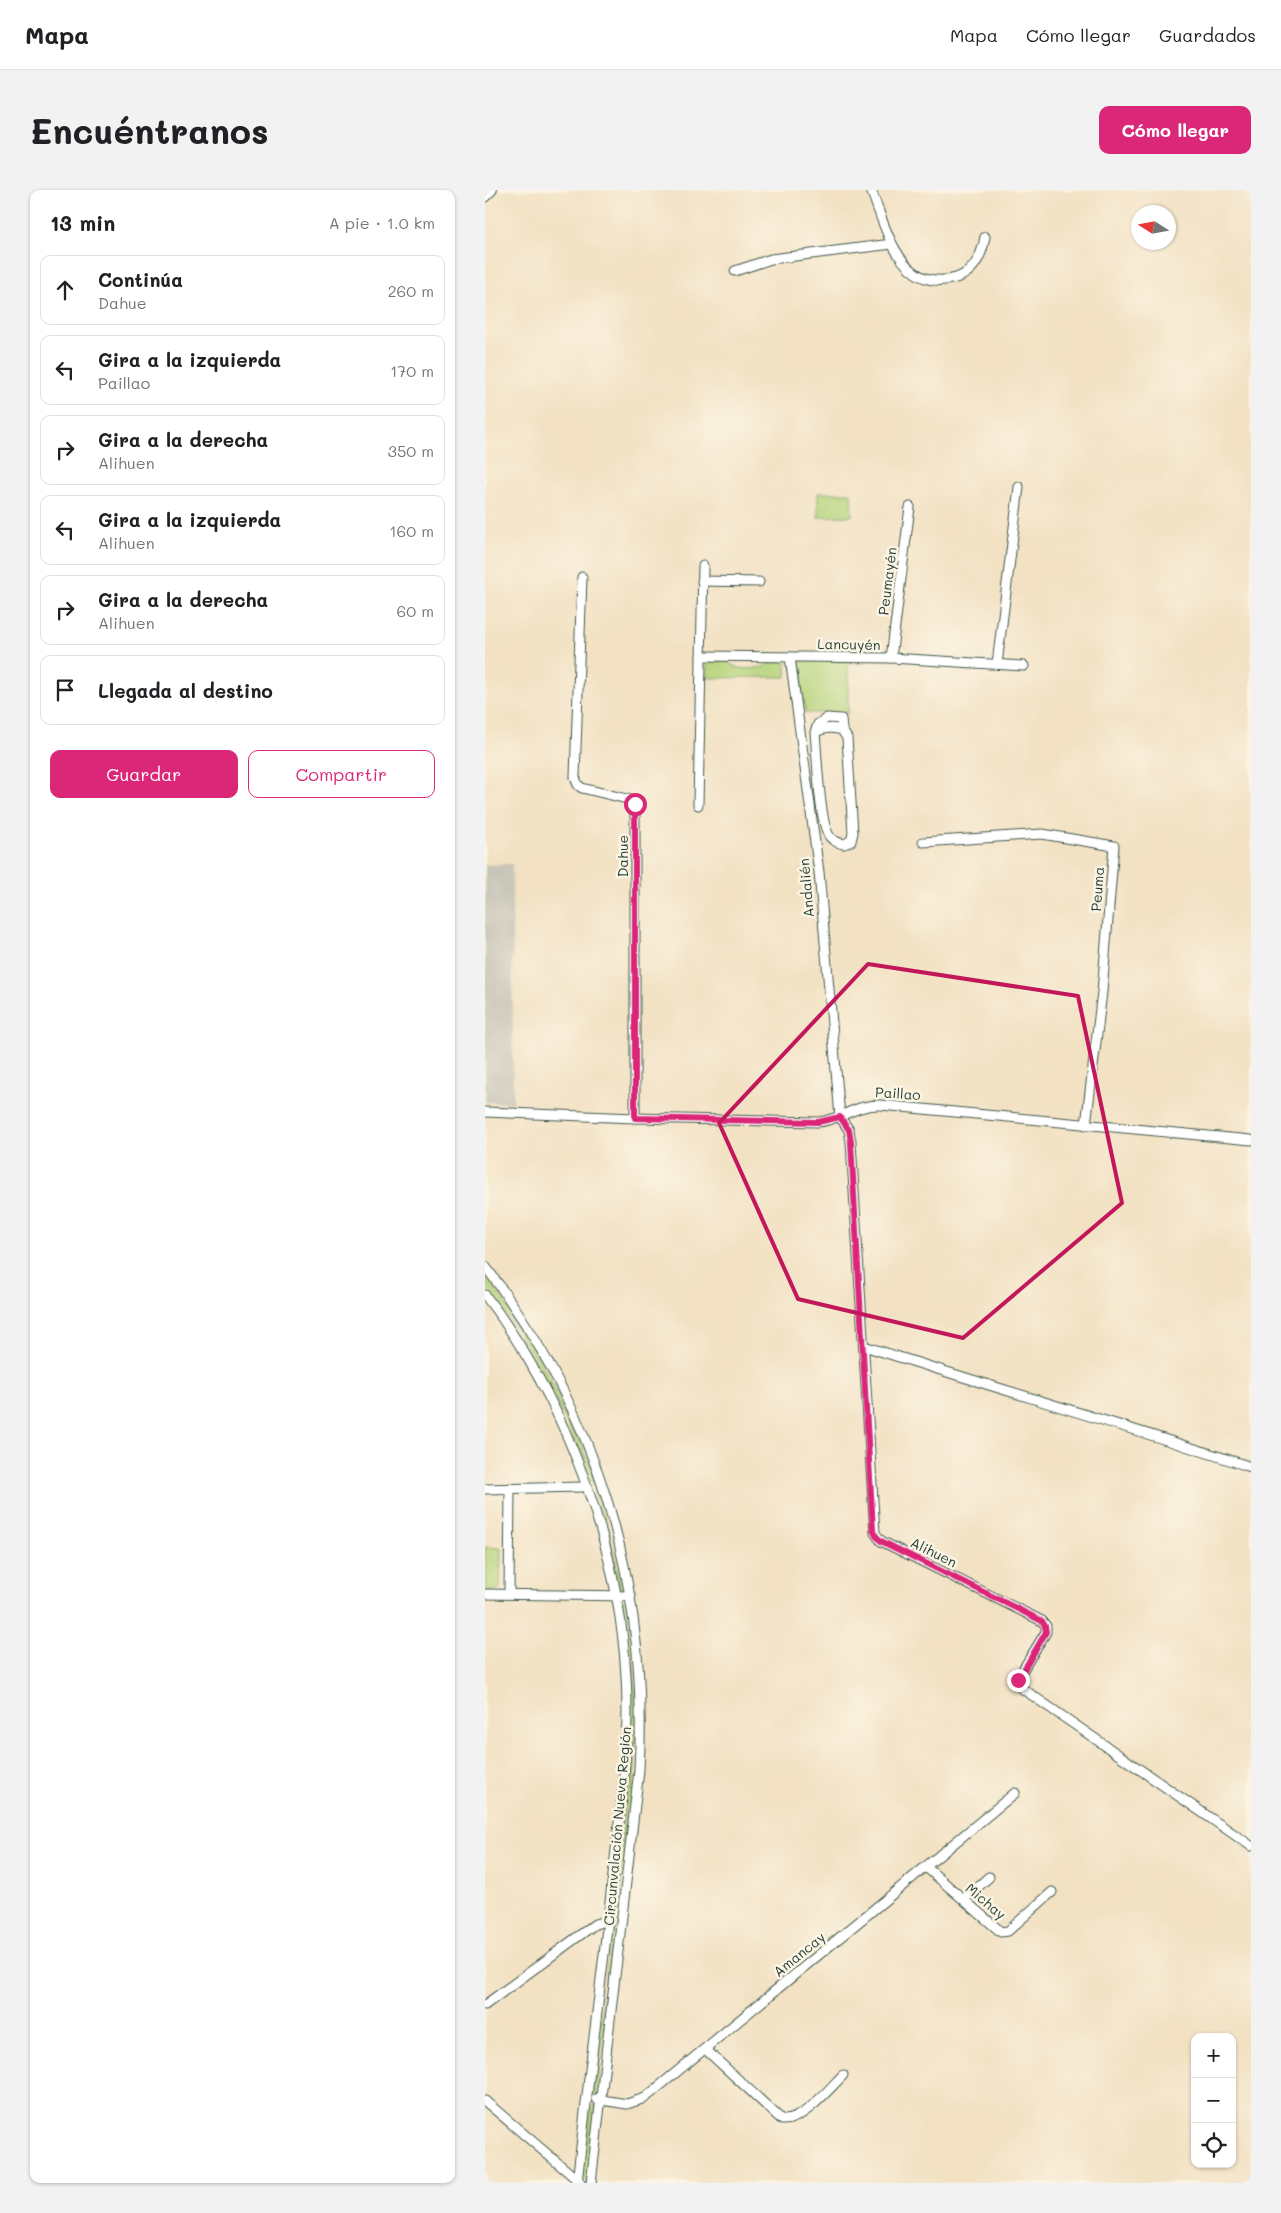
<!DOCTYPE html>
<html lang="es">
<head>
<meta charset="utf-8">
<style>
  :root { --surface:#fff; --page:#f2f2f2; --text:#202124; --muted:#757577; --line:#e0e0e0; --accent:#db2777 }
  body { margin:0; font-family:Mali,sans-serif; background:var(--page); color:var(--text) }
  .controls { position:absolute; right:15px; bottom:15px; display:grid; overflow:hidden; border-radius:10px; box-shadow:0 1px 4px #0004 }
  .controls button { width:45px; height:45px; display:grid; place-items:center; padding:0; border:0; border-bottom:1px solid var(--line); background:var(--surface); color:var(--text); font:25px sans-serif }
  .compass { position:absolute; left:646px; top:15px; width:45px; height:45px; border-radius:50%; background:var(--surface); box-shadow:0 1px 4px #0004; rotate:281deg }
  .stop { position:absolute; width:15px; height:15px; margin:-11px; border:4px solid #db2777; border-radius:50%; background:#fff }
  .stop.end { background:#db2777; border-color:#fff; box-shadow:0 1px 5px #0008 }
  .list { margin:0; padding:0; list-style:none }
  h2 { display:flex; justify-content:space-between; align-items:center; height:65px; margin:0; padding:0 20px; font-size:21px }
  h2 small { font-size:16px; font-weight:400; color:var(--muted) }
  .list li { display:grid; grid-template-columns:32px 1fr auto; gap:15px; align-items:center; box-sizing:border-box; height:70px; margin:0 10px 10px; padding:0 10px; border:1px solid var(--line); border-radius:10px }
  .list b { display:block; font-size:19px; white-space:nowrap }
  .list p { margin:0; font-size:16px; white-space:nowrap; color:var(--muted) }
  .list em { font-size:16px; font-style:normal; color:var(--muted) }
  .actions { display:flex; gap:10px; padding:15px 20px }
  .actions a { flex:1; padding:11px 0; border:1px solid var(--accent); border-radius:10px; text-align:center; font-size:18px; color:var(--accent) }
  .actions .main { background:var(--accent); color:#fff }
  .icon { flex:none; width:28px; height:28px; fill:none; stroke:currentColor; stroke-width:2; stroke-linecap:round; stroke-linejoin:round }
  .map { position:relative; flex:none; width:766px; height:1993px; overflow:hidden; border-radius:10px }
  header { display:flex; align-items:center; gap:30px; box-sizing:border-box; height:70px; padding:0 25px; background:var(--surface); border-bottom:1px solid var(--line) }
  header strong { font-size:24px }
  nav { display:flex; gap:28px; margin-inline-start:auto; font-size:18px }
  .intro { display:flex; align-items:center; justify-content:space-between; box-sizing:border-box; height:120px; padding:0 30px }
  h1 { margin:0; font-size:35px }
  .button { padding:12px 22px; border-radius:10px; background:var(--accent); color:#fff; font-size:18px; font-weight:700 }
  main { display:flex; gap:30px; padding:0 30px }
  aside { flex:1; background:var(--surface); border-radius:10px; box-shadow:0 1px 4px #0004 }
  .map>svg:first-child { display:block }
  .industrial { fill:#c7c5b8 }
  .green { fill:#b6d47b; stroke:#6a8858 }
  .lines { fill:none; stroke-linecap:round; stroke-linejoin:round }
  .minor-casing { stroke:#3f5649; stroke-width:11 }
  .minor { stroke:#fff; stroke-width:9 }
  .route { stroke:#db2777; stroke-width:6 }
  .marked { fill:none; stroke:#c2185b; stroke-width:4; stroke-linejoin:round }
  .labels { text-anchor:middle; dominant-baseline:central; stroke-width:5; stroke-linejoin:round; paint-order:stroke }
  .street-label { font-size:14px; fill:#1f3d34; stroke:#fcf5e5 }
</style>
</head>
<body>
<header>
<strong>Mapa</strong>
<nav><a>Mapa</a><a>Cómo llegar</a><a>Guardados</a></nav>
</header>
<div class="intro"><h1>Encuéntranos</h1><a class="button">Cómo llegar</a></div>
<main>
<aside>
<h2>13 min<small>A pie · 1.0 km</small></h2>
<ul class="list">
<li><svg class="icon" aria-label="ahead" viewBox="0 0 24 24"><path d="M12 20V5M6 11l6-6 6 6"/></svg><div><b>Continúa</b><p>Dahue</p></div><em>260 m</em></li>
<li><svg class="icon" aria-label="left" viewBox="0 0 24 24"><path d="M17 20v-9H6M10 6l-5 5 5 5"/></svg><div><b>Gira a la izquierda</b><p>Paillao</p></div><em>170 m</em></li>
<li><svg class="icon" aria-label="right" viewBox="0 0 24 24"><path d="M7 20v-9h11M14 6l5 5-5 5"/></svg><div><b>Gira a la derecha</b><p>Alihuen</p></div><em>350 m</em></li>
<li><svg class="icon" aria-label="left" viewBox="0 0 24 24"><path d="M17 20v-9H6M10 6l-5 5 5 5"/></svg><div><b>Gira a la izquierda</b><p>Alihuen</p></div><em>160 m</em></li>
<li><svg class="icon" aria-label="right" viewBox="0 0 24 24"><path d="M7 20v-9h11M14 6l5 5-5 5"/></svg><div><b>Gira a la derecha</b><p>Alihuen</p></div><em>60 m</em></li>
<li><svg class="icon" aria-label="arrive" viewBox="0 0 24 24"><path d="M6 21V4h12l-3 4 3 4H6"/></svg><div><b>Llegada al destino</b></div></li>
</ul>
<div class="actions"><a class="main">Guardar</a><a>Compartir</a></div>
</aside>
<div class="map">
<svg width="766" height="1993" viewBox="0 0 766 1993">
  <rect width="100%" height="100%" fill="#fcf5e5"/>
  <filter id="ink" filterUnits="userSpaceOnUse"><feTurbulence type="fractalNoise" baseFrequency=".02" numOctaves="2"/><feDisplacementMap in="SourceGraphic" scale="10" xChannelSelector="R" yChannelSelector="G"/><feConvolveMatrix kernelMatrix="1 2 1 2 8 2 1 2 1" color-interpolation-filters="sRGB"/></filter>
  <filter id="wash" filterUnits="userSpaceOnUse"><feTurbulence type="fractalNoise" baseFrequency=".0096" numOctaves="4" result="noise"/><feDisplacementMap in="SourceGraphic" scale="20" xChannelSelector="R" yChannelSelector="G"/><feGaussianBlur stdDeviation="1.12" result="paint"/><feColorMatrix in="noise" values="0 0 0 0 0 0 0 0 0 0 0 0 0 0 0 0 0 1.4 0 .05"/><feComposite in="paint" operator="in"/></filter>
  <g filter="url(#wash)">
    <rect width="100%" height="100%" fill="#f2e1c2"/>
    <polygon class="industrial" points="27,674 28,913 0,912 0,675"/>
    <g class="green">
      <polygon points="333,303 366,303 367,326 333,327"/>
      <polygon points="363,470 363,523 321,523 313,478 316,471"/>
      <polygon points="225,471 240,471 253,478 263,479 279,477 285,473 301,472 301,487 222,488 222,474"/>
      <path d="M0,1084C48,1151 81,1213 111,1289L110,1292L105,1291C81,1220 44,1155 0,1094Z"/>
      <polygon points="110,1303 113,1303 115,1306 138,1401 135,1404"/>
      <polygon points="0,1357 16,1358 15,1398 11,1401 0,1401"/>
      <path d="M141,1410C152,1470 152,1530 149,1590L112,1906H109L108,1901L143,1586L140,1438L136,1411Z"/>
      <polygon points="110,1914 112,1915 103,1992 101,1992 98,1980 105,1919"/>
    </g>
  </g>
  <g filter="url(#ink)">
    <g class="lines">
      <g class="minor-casing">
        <g id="minor">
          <path d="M386,0C401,38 415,104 471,88C490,82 497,65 500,47"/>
          <polyline points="0,7 7,0"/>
          <polyline points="250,81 286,69 407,54"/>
          <polyline points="97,387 90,587 93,595 97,598 146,610 150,614 150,928"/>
          <polyline points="217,391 274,392"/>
          <polyline points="216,466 406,468 539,476"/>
          <polyline points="305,467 334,682 355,927 364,940 366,952 390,1343 396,1351 557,1431 561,1436 561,1442 534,1486 533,1493 535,1497 766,1656"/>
          <polyline points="406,468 425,317"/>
          <polyline points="512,474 534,297"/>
          <path d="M330,542C340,538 347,537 357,540L362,548L368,643L366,651L359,654C354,653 349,652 345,647C334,635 332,562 330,542L333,534L342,528L356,529L357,540"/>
          <polyline points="213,615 218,376"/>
          <polyline points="438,652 557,644 629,656 617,802 601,935"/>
          <path d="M0,922L150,928L333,932C355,930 372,914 395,915L766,950"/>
          <path d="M0,1076C113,1224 164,1394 154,1580L106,1993"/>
          <path d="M0,1105C80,1209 134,1355 141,1486C145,1553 136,1618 128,1685C117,1787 103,1890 92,1993"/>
          <path d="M379,1156C508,1197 637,1235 766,1277"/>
          <polyline points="0,1299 97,1297"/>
          <polyline points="0,1404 146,1406"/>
          <polyline points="24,1404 25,1298"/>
          <polyline points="441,1677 516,1742 523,1741 567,1702"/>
          <polyline points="479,1709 504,1687"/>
          <polyline points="0,1815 110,1734 124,1730"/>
          <path d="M220,1859L297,1930C317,1932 344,1899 358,1885"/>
          <polyline points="111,1909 142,1914 160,1908 530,1603"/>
          <polyline points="0,1911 95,1992"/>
        </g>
      </g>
      <use href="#minor" class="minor"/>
    </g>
  </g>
  <g class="lines" filter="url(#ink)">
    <polyline class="route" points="150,614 150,928 333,932 355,927 364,940 366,952 388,1340 391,1346 396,1351 557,1431 560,1436 561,1442 533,1490"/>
  </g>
  <path class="marked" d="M383,774L593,806L637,1013L478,1148L313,1109L234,933Z"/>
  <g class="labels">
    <g class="street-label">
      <text transform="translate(402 391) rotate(-83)">Peumayén</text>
      <text transform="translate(364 454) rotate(1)">Lancuyén</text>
      <text transform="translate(137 666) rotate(-90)">Dahue</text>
      <text transform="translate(321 698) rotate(-95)">Andalién</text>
      <text transform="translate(612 699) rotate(-86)">Peuma</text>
      <text transform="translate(413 903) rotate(4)">Paillao</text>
      <text transform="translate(449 1362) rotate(26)">Alihuen</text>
      <text transform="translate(132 1636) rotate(-85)">Circunvalación Nueva Región</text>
      <text transform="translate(501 1711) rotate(40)">Michay</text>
      <text transform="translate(314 1764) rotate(-39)">Amancay</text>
    </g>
  </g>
</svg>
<div class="controls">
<button>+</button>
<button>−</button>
<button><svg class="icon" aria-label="locate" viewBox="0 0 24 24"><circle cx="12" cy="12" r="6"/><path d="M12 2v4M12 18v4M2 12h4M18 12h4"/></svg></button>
</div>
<svg class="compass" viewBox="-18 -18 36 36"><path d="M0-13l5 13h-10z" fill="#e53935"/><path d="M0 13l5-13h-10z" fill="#757577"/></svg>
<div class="stop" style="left:150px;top:614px"></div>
<div class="stop end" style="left:533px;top:1490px"></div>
</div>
</main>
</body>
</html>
